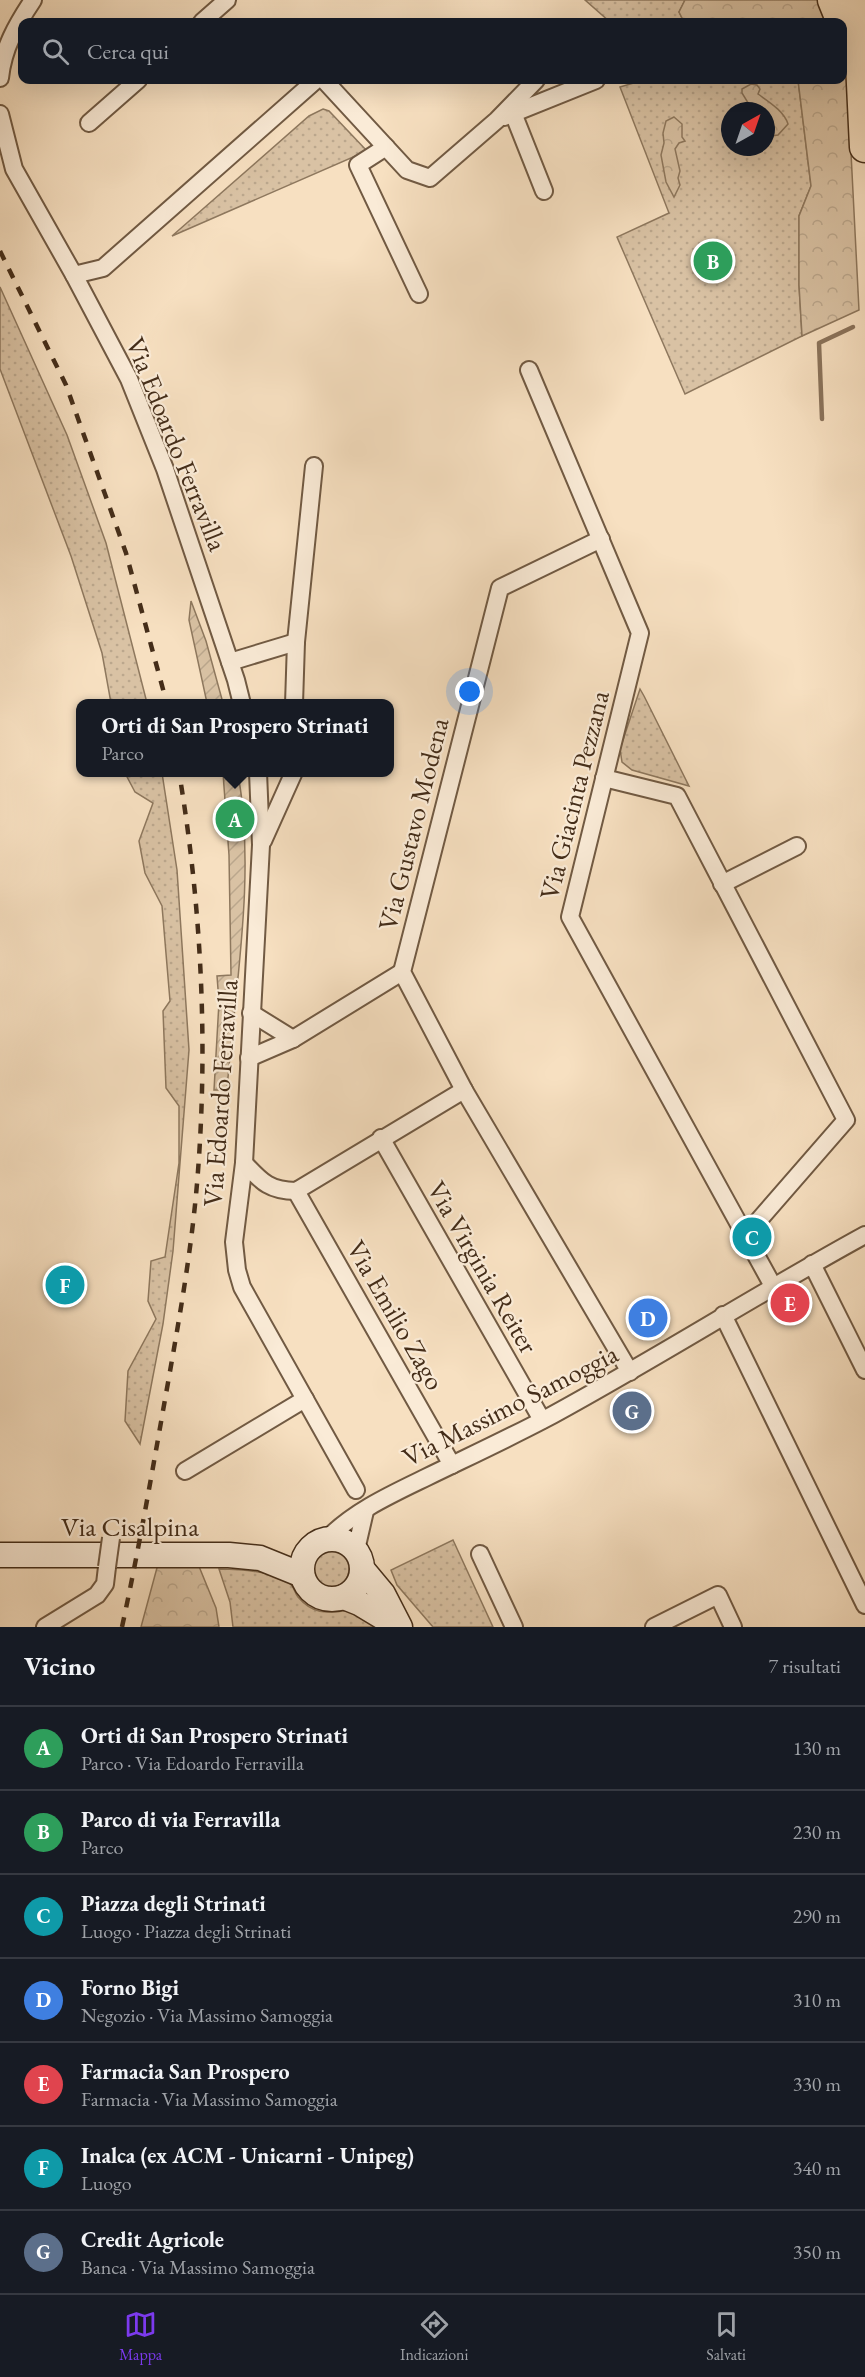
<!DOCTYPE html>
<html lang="it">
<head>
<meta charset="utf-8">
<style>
  :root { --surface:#171b24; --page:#20242c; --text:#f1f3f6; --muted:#9ea1a6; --line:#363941; --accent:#7c3aed }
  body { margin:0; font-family:"EB Garamond",serif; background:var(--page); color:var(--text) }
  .compass { position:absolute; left:721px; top:102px; width:54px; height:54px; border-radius:50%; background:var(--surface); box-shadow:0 6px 24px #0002; rotate:40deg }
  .you { position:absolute; left:470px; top:692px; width:21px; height:21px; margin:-15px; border:4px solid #fff; border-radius:50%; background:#1a73e8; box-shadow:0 0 0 9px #1a73e833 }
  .badge { display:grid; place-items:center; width:39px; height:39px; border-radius:50%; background:var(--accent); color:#fff; font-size:20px; font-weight:700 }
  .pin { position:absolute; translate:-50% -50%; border:3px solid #fff; box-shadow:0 2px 6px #0006 }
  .popup { position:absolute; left:76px; top:699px; width:318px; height:78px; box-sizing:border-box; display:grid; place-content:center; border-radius:12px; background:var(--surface); filter:drop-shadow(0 2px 4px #0005); font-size:20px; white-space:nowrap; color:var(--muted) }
  .popup b { font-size:22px; color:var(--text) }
  .popup::after { content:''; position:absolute; left:50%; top:100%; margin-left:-12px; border:12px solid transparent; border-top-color:var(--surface) }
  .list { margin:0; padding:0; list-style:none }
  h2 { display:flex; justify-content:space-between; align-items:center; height:78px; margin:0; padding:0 24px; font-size:26px }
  h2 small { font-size:20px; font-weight:400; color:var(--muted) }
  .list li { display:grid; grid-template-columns:39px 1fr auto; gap:18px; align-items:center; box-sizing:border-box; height:84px; padding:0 24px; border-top:2px solid var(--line) }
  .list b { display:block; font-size:22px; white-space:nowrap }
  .list p { margin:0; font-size:20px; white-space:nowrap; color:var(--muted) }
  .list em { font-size:20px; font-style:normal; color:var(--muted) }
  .icon { flex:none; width:33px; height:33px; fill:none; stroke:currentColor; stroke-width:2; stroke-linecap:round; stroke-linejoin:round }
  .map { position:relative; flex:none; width:865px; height:1627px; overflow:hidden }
  .search { position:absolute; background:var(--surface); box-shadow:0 6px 24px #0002; left:18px; right:18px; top:18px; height:66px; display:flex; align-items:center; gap:15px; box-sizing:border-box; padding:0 21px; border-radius:12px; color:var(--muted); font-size:22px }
  .sheet { height:666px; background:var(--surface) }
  nav { display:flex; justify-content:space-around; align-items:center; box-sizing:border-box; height:84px; border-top:2px solid var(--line); background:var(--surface); font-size:16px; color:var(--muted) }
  nav a { display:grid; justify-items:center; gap:3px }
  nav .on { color:var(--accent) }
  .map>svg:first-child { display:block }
  .grass { fill:url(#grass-dots); stroke:#8e785e; stroke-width:1.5; fill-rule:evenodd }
  .forest { fill:url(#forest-crowns); stroke:#8e785e; stroke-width:1.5 }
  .garden { fill:url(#garden-furrows); stroke:#8e785e; stroke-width:1.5 }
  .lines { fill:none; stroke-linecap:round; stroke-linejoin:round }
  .stream { stroke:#8b745c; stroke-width:4.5 }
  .street-casing { stroke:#715a43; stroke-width:20 }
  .secondary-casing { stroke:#442d19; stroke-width:27 }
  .highway-casing { stroke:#442d19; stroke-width:33 }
  .street { stroke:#faebd7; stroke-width:16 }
  .secondary { stroke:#faebd7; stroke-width:24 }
  .highway { stroke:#f7e0c1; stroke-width:30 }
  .rail { stroke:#442d19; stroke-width:4.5; stroke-dasharray:10 10; stroke-linecap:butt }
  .street-bridge-casing { stroke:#715a43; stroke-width:20; stroke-linecap:butt }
  .street-bridge { stroke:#faebd7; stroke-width:16 }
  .labels { text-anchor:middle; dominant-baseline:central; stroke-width:4.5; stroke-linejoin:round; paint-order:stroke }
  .street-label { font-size:27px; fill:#442d19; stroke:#faebd7 }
</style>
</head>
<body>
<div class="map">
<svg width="865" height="1627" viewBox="0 0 865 1627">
  <defs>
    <pattern id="grass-dots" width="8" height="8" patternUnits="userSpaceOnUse" patternTransform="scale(1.5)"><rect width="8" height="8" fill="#d9c2a4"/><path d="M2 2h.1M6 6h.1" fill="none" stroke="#bba78d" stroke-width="1.8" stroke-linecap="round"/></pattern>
    <pattern id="forest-crowns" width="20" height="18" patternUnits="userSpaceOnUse" patternTransform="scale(1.5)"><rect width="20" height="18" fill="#d9c2a4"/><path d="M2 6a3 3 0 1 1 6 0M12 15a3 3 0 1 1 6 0" fill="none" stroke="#bba78d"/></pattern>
    <pattern id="garden-furrows" width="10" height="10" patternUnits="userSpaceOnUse" patternTransform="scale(1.5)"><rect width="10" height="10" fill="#d9c2a4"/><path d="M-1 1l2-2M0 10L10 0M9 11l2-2" fill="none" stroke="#bba78d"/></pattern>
  </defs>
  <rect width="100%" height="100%" fill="#f7e0c1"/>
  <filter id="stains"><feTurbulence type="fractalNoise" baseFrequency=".00333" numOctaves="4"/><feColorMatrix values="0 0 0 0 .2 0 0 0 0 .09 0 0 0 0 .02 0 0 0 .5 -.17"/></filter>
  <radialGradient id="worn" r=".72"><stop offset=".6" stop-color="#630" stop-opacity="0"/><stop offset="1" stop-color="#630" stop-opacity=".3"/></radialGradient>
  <g class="grass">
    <polygon points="585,0 685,0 679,12 684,22 610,22"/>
    <path d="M636,80H798L811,186L799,216V285L802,336L685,394L617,237L669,213L620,87L637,82ZM730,111H766V147H730Z"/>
    <polygon points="323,109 329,111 367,151 172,236 309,116"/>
    <polygon points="0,287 67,435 106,543 147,703 111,703 102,653 71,556 0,369"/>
    <polygon points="640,689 644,696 689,786 632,770 622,762 620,749"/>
    <polygon points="125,773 162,773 177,870 189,1050 173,1251 163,1324 140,1444 125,1421 128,1371 156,1319 148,1301 151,1261 165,1257 179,1163 179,1106 166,1088 163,1011 170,1001 162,906 145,873 139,841 153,803 135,792"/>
    <polygon points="453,1540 493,1627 433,1627 397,1585 391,1570"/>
    <circle cx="331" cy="1569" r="18"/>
    <path d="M219,1569C240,1569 269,1571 288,1582C294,1585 294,1592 298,1597C315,1617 330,1612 353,1610L376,1627H233L230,1602Z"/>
  </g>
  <g class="forest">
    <polygon points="685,0 825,0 837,22 684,22 679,12"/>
    <polygon points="843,41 847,74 859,310 802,336 799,285 799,216 811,186 798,80 842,80"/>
    <path d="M751,84L757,85L760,89L758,94C769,102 784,111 788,124L778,135L771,136L767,132L768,126L766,121V111H753L742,93V89Z"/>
    <polygon points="674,117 682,124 682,137 685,141 679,143 675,149 680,171 678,178 680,185 674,197 666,182 661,155 664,143 663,133 666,121"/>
    <polygon points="158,1564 198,1564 216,1608 219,1627 141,1627"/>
  </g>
  <g class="garden">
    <polygon points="191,601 206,641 223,703 207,703 189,620"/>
    <path d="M223,773H238C256,877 235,985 227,1090H214L219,1002L217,976L231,975L229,855Z"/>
  </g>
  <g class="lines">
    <polyline class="stream" points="822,419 819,343 853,327"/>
    <g class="street-casing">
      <g id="street">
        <polyline points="202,22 227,0"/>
        <path d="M0,78C3,48 17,24 33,0"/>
        <polyline points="324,80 407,170 430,178 497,120 536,80"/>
        <polyline points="513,113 544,191"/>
        <polyline points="0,114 14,169 74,275 129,379 165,469 236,680 242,704"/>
        <polyline points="504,117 596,80"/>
        <polyline points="89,123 138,80"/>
        <polyline points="386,147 358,165 419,294"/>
        <polyline points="74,275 103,268 316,80"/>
        <polyline points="529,370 640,633 570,917 773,1286"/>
        <polyline points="601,539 500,588 402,972 464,1090 630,1372"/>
        <polyline points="230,662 296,642"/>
        <polyline points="294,704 296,642 314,466"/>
        <polyline points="258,772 261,845 244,1163 234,1242 237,1270 242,1287 356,1490"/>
        <polyline points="604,778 677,796 846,1120 745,1236"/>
        <polyline points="263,841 294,772"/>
        <polyline points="722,884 797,846"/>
        <polyline points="251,1013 293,1039"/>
        <polyline points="249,1058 293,1039 402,972"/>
        <polyline points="381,1138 542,1420"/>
        <path d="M244,1163C261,1181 269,1191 296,1191L464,1090"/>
        <polyline points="296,1191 452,1465"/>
        <polyline points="812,1264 865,1370"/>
        <polyline points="723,1315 865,1605"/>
        <polyline points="185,1471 305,1399"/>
        <path d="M327,1539C354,1511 392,1494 427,1477C466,1458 507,1439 545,1419C654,1360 757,1294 865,1235"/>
        <polyline points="356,1550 365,1511"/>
        <polyline points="480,1554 514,1627"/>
        <polyline points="45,1627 97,1595 105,1584 107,1567"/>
        <polyline points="654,1627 718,1595 733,1627"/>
      </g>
    </g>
    <g class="secondary-casing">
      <g id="secondary">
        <circle cx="332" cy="1569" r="30"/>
        <polyline points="0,1555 229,1555 260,1558 302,1575"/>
        <polyline points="363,1570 383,1594 400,1627"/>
        <polyline points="344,1597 359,1603 399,1627"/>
      </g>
    </g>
    <g class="highway-casing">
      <g id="highway">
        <polyline points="833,0 852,47"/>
        <polyline points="858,0 865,147"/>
      </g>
    </g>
    <use href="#street" class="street"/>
    <use href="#secondary" class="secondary"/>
    <use href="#highway" class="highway"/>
    <g class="rail">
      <polyline points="0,251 66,385 126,553 167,704"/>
      <path d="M122,1627C140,1544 154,1461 169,1377C181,1309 193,1240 198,1171C208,1039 201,903 179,772"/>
    </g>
    <g class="street-bridge-casing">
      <polyline id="street-bridge" points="107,1567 111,1538"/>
    </g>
    <use href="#street-bridge" class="street-bridge"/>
  </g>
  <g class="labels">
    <g class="street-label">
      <text transform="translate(177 444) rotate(68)">Via Edoardo Ferravilla</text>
      <text transform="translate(574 795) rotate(-76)">Via Giacinta Pezzana</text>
      <text transform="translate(413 824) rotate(-76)">Via Gustavo Modena</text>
      <text transform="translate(220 1093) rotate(-86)">Via Edoardo Ferravilla</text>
      <text transform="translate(483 1267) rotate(60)">Via Virginia Reiter</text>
      <text transform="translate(396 1315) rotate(60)">Via Emilio Zago</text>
      <text transform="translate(510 1405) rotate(-27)">Via Massimo Samoggia</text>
      <text x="130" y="1526">Via Cisalpina</text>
    </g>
  </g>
  <rect width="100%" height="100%" filter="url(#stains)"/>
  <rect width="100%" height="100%" fill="url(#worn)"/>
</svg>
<svg class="compass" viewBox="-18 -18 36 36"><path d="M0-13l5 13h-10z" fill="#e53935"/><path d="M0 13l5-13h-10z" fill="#9ea1a6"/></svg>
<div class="you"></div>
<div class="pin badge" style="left:235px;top:819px;background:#2e9e5b">A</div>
<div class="popup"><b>Orti di San Prospero Strinati</b>Parco</div>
<div class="pin badge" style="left:713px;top:261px;background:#2e9e5b">B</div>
<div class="pin badge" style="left:752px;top:1237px;background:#0f9aa8">C</div>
<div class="pin badge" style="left:648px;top:1318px;background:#3f7fe0">D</div>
<div class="pin badge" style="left:790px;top:1303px;background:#e0444e">E</div>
<div class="pin badge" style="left:65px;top:1285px;background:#0f9aa8">F</div>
<div class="pin badge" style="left:632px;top:1411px;background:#5c6f8a">G</div>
<div class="search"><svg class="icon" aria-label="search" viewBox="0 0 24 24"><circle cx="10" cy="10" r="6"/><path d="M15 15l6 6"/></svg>Cerca qui</div>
</div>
<section class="sheet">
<h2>Vicino<small>7 risultati</small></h2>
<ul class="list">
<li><span class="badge" style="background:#2e9e5b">A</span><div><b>Orti di San Prospero Strinati</b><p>Parco · Via Edoardo Ferravilla</p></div><em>130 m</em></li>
<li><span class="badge" style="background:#2e9e5b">B</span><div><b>Parco di via Ferravilla</b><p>Parco</p></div><em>230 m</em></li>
<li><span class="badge" style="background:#0f9aa8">C</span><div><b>Piazza degli Strinati</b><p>Luogo · Piazza degli Strinati</p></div><em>290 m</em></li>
<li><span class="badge" style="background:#3f7fe0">D</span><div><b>Forno Bigi</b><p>Negozio · Via Massimo Samoggia</p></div><em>310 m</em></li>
<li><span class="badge" style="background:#e0444e">E</span><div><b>Farmacia San Prospero</b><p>Farmacia · Via Massimo Samoggia</p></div><em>330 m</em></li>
<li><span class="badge" style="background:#0f9aa8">F</span><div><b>Inalca (ex ACM - Unicarni - Unipeg)</b><p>Luogo</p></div><em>340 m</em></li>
<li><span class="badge" style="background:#5c6f8a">G</span><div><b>Credit Agricole</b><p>Banca · Via Massimo Samoggia</p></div><em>350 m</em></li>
</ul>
</section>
<nav>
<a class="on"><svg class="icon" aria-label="map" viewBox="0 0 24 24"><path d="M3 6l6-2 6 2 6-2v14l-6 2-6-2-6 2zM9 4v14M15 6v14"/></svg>Mappa</a>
<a><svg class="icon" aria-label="directions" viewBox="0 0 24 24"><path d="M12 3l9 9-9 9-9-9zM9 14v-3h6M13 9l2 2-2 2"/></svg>Indicazioni</a>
<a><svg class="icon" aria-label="saved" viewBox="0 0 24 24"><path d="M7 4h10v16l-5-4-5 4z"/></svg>Salvati</a>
</nav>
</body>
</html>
